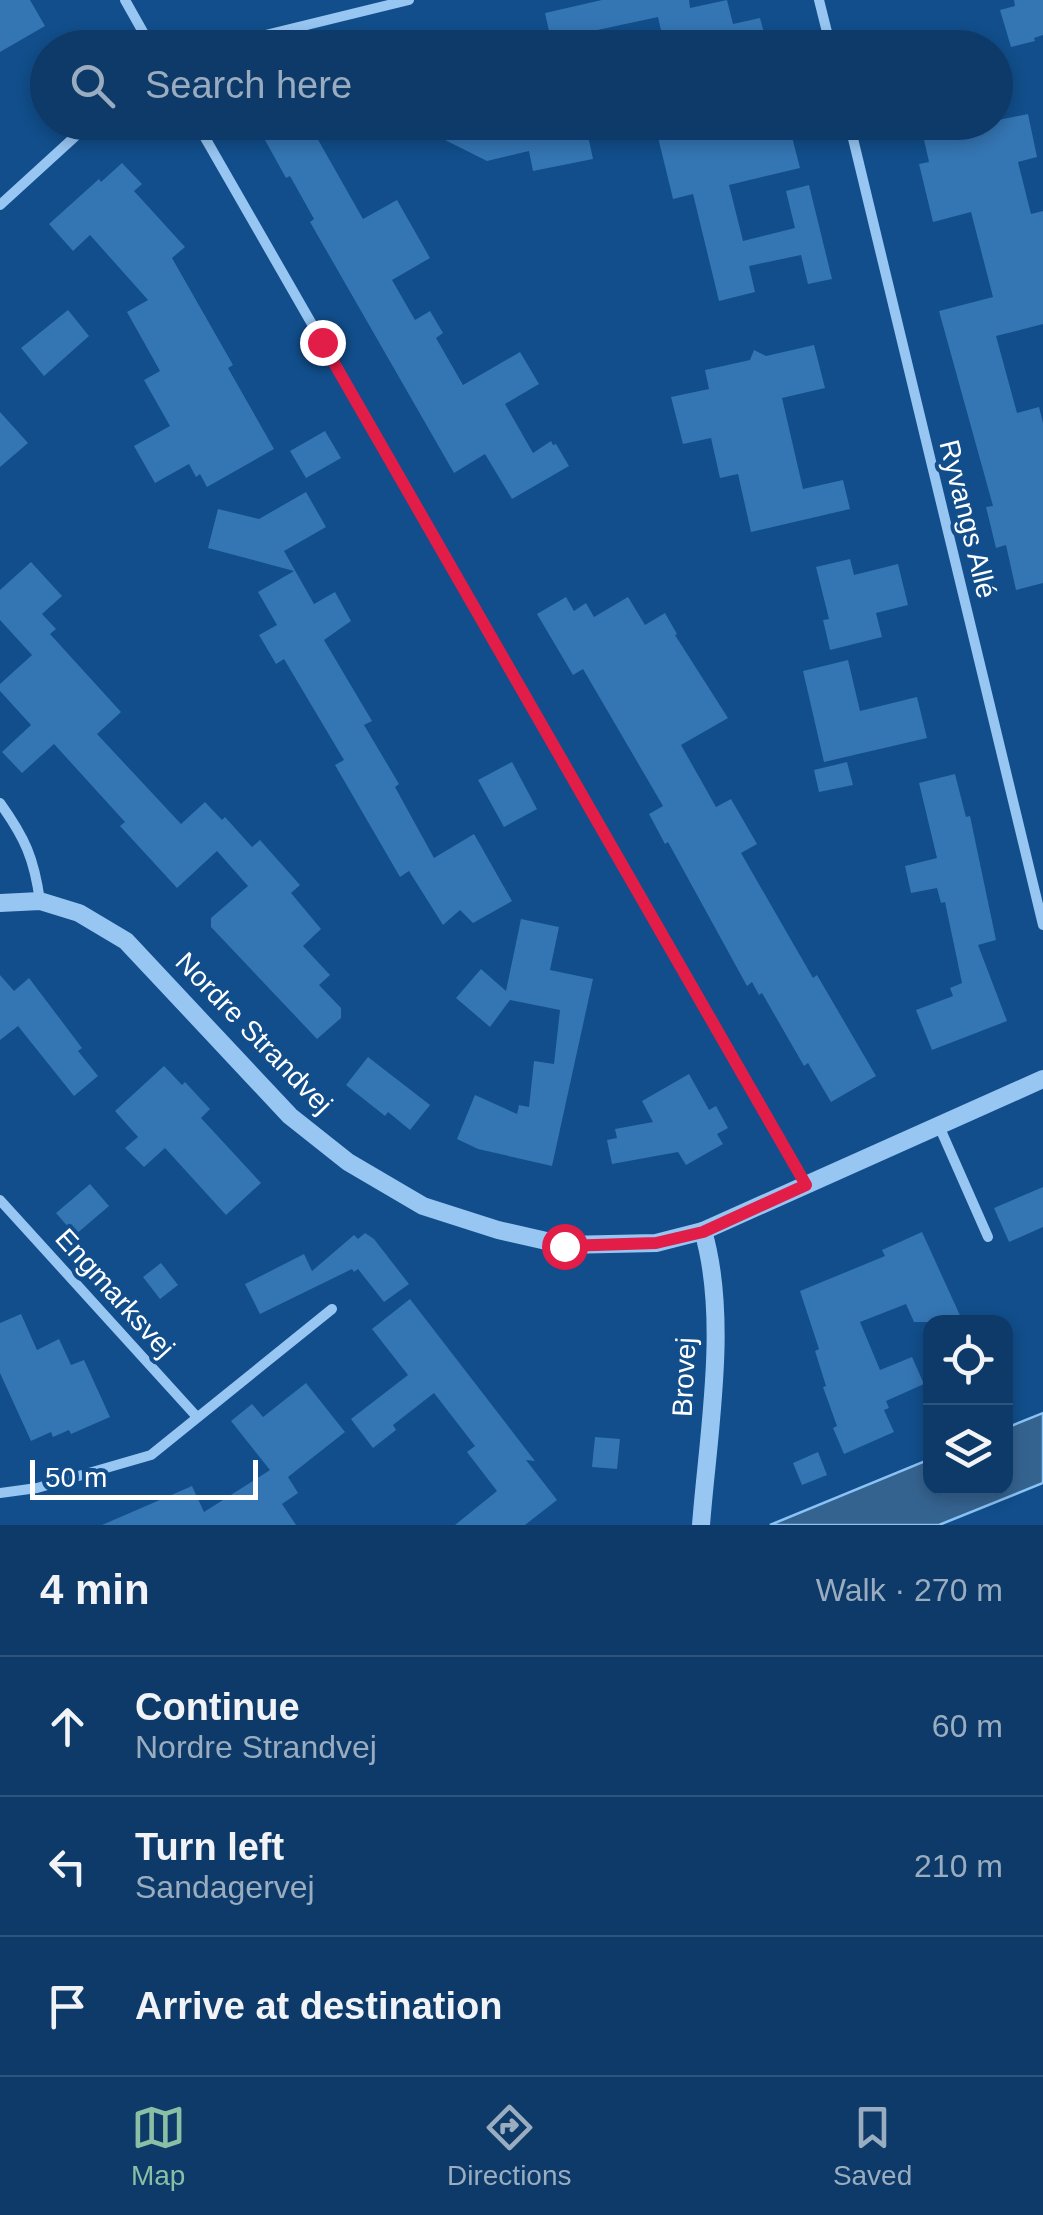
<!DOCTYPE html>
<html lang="en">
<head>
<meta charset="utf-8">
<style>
  :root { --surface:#0d3a68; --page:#16416e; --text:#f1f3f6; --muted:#9aadc0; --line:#2d547c; --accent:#8abfa5 }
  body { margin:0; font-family:Arial,sans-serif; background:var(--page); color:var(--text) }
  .controls { position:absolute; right:30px; bottom:30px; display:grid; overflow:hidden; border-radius:20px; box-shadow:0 5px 15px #0003 }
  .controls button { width:90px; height:90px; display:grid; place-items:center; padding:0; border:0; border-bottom:2px solid var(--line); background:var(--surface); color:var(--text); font:50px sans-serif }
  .scale { position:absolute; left:30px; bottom:25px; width:228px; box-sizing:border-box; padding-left:10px; border:5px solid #fff; border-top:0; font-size:28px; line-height:35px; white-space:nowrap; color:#fff; -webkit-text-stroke:8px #114e8b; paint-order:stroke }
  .stop { position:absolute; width:30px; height:30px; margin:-22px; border:8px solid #e11d48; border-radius:50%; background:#fff }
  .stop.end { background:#e11d48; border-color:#fff; box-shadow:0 2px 10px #0008 }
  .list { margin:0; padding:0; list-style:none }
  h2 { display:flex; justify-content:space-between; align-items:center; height:130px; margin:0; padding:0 40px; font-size:42px }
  h2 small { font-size:32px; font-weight:400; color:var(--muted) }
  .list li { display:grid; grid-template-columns:65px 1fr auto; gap:30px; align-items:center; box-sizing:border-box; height:140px; padding:0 40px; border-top:2px solid var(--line) }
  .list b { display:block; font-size:38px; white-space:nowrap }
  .list p { margin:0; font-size:32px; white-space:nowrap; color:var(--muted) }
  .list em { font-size:32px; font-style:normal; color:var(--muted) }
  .icon { flex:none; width:55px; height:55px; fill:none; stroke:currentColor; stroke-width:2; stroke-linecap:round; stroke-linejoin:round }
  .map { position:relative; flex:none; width:1043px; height:1525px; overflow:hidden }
  .search { position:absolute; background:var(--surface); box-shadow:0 5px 15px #0003; left:30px; right:30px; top:30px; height:110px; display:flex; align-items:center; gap:25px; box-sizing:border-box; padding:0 35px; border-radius:55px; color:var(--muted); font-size:38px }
  .sheet { height:550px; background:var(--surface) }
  nav { display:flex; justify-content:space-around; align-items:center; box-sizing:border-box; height:140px; border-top:2px solid var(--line); background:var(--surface); font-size:28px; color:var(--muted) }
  nav a { display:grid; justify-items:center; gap:5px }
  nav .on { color:var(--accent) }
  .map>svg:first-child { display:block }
  .water { fill:#356390; stroke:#89c2f5; stroke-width:2.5 }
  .building { fill:#3475b3 }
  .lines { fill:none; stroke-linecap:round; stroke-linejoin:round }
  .minor { stroke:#97c6f2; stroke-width:10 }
  .tertiary { stroke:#97c6f2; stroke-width:18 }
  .route { stroke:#e11d48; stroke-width:12 }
  .labels { text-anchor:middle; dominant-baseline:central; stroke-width:8; stroke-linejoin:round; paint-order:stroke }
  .street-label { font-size:28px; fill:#fff; stroke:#114e8b }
</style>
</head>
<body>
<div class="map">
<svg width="1043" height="1525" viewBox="0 0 1043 1525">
  <rect width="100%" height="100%" fill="#114e8b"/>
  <polygon class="water" points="1043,1413 1043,1483 939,1525 770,1525 930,1459 930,1488 1006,1488 1006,1428"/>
  <g class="building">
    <polygon points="0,0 30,0 45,26 0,52"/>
    <polygon points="602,0 689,0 690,8 727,0 733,24 760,18 766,40 738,48 665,48 658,17 551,40 545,13"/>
    <polygon points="1014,0 1043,0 1043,35 1034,38 1035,41 1011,47 1000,10 1015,6"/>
    <polygon points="1028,114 1037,157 1018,162 1031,214 1043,211 1043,324 996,336 1017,413 1039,407 1043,423 1043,583 1016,590 1006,545 996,548 986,507 993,506 939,311 993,297 971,212 933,222 919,164 929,162 923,135"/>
    <polygon points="255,122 308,122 363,219 397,200 430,258 392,280 415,320 430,311 443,333 436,338 463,385 520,352 539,384 505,404 533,453 551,441 553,445 556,444 569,466 512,499 485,454 454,473 310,222 314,219 290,176 286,178"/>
    <polygon points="409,122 585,122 593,159 533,171 529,151 487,161"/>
    <polygon points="702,122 764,122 768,139 791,133 800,168 729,185 743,241 795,228 786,191 809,185 832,279 808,284 801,255 749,266 755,292 719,301 693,194 673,199 657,133"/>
    <polygon points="122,163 142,184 134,191 185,247 172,258 233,365 228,368 274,449 207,487 200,474 196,477 189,464 155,483 134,446 170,426 144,380 160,371 127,312 148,300 90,235 73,251 49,224 99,179 101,182"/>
    <polygon points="68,310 89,336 44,376 21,348"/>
    <polygon points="814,345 825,388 782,398 803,489 843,480 850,509 751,532 738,474 720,478 711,438 683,444 671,397 709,389 705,370 750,360 754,350 766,356"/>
    <polygon points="0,412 28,443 0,467"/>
    <polygon points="325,431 341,458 306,478 290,451"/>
    <polygon points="306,492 326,527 284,551 314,604 335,592 351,621 324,640 372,721 364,725 399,784 395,787 434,858 474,834 512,901 473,923 460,910 443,925 409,871 400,877 335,765 344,760 284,659 276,664 259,635 277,625 258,592 294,571 208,548 218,509 259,519"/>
    <polygon points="850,559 854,575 898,564 908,605 876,613 882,637 830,650 823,620 829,619 816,567"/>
    <polygon points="31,562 62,596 42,614 56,629 50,634 121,712 97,734 181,824 205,802 222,820 225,817 252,847 260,840 300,885 291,893 321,929 303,946 330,975 319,985 341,1008 341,1018 317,1039 211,927 211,918 248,886 217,851 177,888 120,826 125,822 54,744 22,773 2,752 31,725 0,691 0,684 32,655 0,620 0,590"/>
    <polygon points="566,597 574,611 586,603 594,617 628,597 645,625 665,613 677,634 675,635 728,718 681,745 716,807 731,799 757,844 741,853 813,978 817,975 876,1076 831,1102 808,1063 804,1066 762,993 759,995 752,982 747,986 668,842 665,844 649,814 663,806 583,669 573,675 537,614"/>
    <polygon points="848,660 860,711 917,697 927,738 824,762 803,671"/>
    <polygon points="512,762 537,809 504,827 478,780"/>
    <polygon points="847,762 853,785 819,792 814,770"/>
    <polygon points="955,774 966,817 970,816 996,940 978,945 1007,1021 932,1050 916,1010 953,996 950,988 962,983 945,902 941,903 937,888 911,893 905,866 937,858 919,783"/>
    <polygon points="521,919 559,927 550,970 593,979 552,1166 478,1149 457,1139 475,1095 517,1114 519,1105 529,1107 534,1061 554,1064 560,1010 510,1000 490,1027 456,998 481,969 506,991"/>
    <polygon points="0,975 14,991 29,978 82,1048 78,1051 98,1076 74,1096 18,1026 0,1040"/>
    <polygon points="368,1057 430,1105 410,1130 388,1112 385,1116 346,1085"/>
    <polygon points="164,1066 182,1085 185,1082 210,1109 201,1118 261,1183 226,1215 165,1148 144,1167 125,1148 138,1137 115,1111"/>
    <polygon points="689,1074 709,1110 716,1106 728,1128 717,1134 723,1144 686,1165 678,1152 612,1164 607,1140 617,1138 615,1129 653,1122 642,1101"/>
    <polygon points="90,1184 109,1206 75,1235 56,1213"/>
    <polygon points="1043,1187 1043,1227 1009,1242 994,1208"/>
    <polygon points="922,1232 963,1322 914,1322 906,1304 860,1322 880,1370 912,1357 924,1384 886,1401 889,1408 884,1410 894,1432 844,1454 833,1428 837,1426 823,1387 826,1386 815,1351 819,1349 800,1291 885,1256 882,1250"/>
    <polygon points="365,1233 374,1239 409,1284 384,1302 358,1269 354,1272 352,1269 260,1314 245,1284 304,1254 312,1271 354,1235 358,1239"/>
    <polygon points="161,1263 178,1285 160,1299 143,1277"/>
    <polygon points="410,1299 535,1461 526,1460 557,1500 525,1525 455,1525 497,1491 467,1452 475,1446 434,1393 393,1425 396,1430 373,1448 351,1419 408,1375 372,1329"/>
    <polygon points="21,1314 37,1350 59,1339 71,1365 84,1360 110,1417 71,1434 69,1430 53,1437 51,1432 31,1441 0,1373 0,1323"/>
    <polygon points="306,1383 345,1432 288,1477 298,1493 282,1504 296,1525 102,1525 192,1486 204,1512 270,1470 231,1421 252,1404 263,1417"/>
    <polygon points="595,1437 620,1439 617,1469 592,1467"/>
    <polygon points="818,1452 827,1475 802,1485 793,1463"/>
  </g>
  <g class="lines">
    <g class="minor">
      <polyline points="125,0 152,48"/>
      <polyline points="819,0 831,48"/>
      <polyline points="213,48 409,0"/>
      <polyline points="196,122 806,1185"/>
      <polyline points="849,122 1043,925"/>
      <polyline points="0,205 91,122"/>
      <path d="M0,803C25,838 34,858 40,901"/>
      <polyline points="939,1126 988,1237"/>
      <polyline points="0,1200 197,1417"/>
      <polyline points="0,1493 37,1488 151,1455 332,1309"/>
    </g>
    <g class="tertiary">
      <polyline points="0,903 40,901 79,913 126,941 290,1116 348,1162 423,1206 498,1230 564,1245 656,1243 703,1231 1043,1079"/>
      <path d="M701,1525C708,1434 729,1319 703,1231"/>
    </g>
  </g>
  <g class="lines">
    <polyline class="route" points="322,342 806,1185 703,1232 656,1243 564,1246"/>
  </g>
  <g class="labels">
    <g class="street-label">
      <text transform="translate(968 519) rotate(76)">Ryvangs Allé</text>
      <text transform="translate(254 1033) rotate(46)">Nordre Strandvej</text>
      <text transform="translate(115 1293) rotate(48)">Engmarksvej</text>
      <text transform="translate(684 1377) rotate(-87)">Brovej</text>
    </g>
  </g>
</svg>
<div class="controls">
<button><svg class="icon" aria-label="locate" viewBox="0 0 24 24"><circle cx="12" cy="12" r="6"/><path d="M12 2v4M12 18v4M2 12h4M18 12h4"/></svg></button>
<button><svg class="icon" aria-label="layers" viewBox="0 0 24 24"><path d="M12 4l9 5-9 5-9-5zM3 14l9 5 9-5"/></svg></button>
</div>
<div class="scale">50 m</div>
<div class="stop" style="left:564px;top:1246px"></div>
<div class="stop end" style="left:322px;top:342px"></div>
<div class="search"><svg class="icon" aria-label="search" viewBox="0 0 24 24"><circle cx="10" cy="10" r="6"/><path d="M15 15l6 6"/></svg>Search here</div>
</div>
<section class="sheet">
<h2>4 min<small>Walk · 270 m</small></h2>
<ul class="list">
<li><svg class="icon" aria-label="ahead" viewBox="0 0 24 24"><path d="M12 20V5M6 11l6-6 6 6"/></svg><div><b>Continue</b><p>Nordre Strandvej</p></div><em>60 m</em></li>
<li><svg class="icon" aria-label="left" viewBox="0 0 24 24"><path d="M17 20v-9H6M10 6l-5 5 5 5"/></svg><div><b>Turn left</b><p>Sandagervej</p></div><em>210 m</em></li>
<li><svg class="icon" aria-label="arrive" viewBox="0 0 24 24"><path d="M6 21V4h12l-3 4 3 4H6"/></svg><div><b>Arrive at destination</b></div></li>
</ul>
</section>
<nav>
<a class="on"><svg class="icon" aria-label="map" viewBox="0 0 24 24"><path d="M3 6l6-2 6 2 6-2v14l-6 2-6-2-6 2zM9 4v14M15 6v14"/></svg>Map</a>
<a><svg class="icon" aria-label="directions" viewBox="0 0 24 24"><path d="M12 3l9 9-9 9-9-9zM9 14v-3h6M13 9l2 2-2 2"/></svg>Directions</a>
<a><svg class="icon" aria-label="saved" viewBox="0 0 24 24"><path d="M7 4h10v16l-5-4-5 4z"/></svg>Saved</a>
</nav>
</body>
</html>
